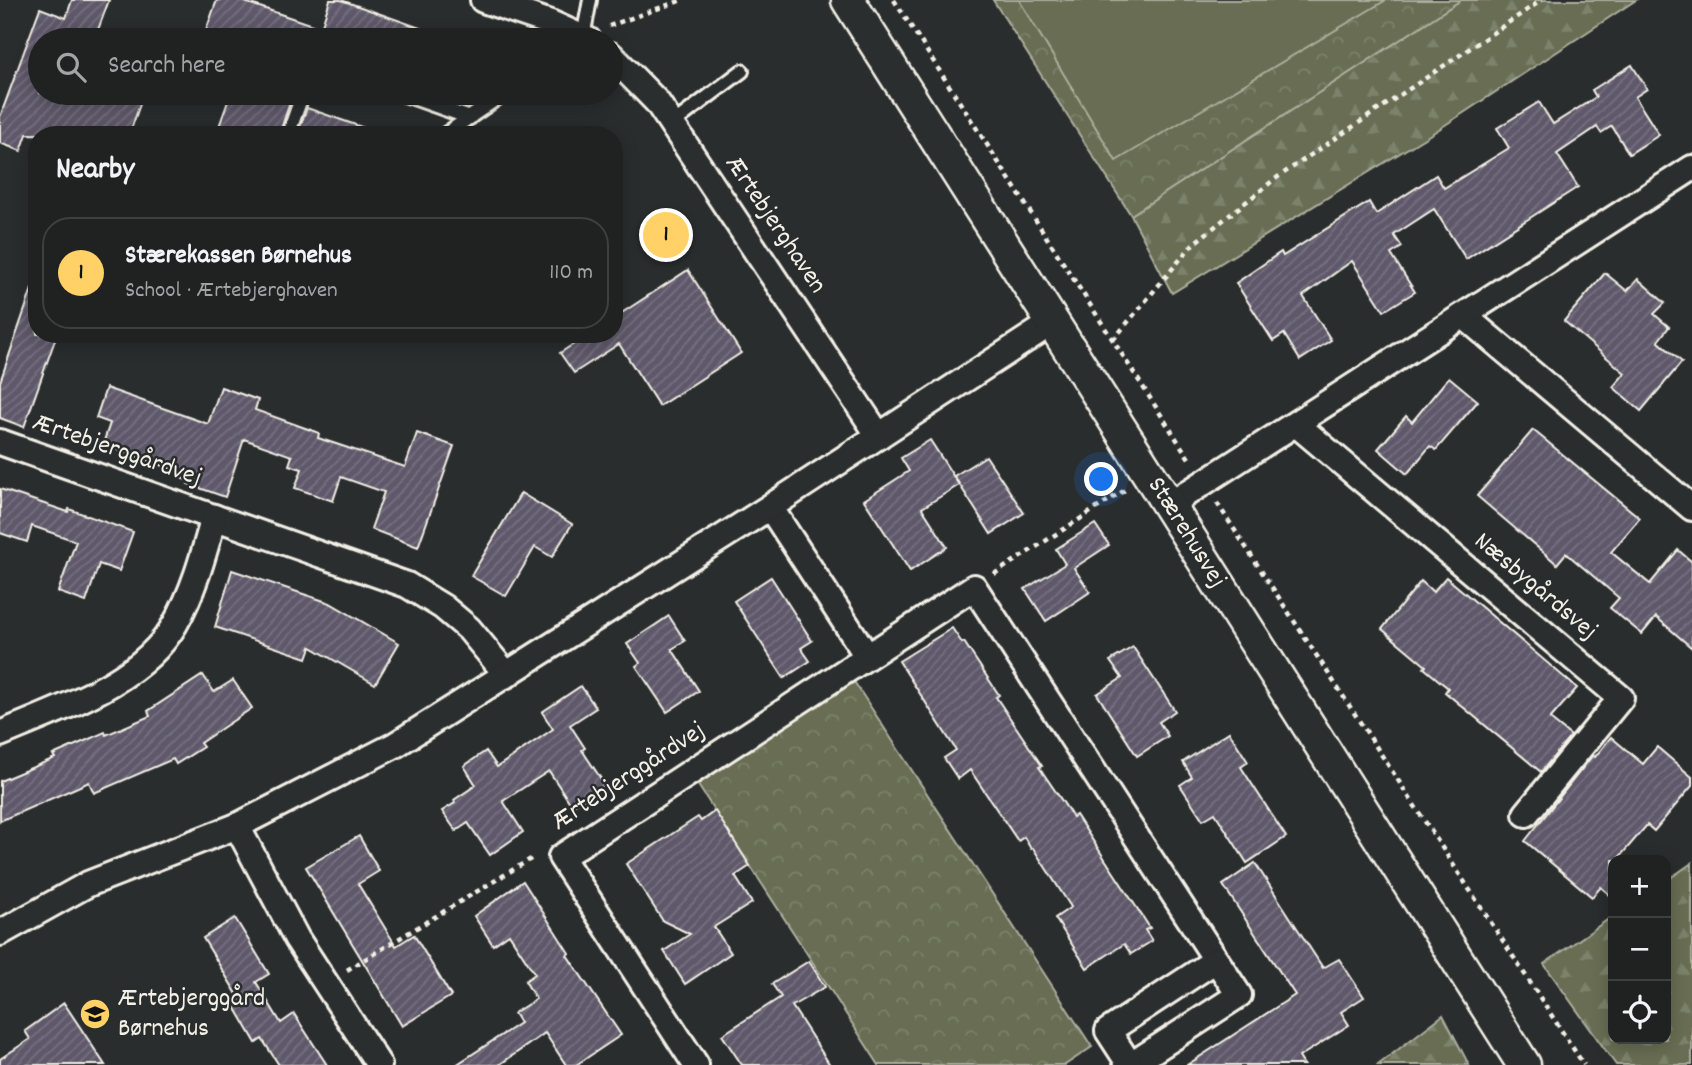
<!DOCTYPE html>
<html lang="en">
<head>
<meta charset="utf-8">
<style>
  :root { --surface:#202222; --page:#282a2a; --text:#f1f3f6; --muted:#a2a4a5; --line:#3d3f40; --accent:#ffd166 }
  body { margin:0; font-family:Dekko,sans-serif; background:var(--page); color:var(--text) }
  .controls { position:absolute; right:21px; bottom:21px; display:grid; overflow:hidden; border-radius:14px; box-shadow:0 4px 18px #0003 }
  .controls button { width:63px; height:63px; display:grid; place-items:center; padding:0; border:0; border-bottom:2px solid var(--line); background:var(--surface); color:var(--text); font:35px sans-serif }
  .you { position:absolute; left:1102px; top:480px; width:24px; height:24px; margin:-18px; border:5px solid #fff; border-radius:50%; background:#1a73e8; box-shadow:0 0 0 10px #1a73e833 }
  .badge { display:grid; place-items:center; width:46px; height:46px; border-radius:50%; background:var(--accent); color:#111; font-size:23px; font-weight:700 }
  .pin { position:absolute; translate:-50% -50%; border:4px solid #fff; box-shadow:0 2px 7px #0006 }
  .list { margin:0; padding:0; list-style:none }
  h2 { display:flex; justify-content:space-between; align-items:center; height:91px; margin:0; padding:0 28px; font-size:30px }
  h2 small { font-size:23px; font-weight:400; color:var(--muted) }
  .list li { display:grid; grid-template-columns:46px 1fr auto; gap:21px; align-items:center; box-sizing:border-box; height:112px; margin:0 14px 14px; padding:0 14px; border:2px solid var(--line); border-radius:28px }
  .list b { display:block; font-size:26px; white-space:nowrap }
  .list p { margin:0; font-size:23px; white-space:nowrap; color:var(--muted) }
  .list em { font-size:23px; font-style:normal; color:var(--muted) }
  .icon { flex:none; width:38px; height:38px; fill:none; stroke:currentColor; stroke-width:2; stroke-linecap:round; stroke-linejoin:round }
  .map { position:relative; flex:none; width:1692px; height:1065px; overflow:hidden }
  .search { position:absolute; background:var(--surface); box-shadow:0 4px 18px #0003; left:28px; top:28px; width:595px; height:77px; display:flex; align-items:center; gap:18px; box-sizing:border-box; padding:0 24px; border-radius:38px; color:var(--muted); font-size:26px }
  .panel { position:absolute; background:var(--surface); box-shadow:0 4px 18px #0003; left:28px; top:126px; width:595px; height:217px; border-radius:28px }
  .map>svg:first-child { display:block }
  .forest { fill:url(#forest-firs); stroke:#aeaf9e; stroke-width:2 }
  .park { fill:url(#park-crowns); stroke:#aeaf9e; stroke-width:2 }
  .pitch { fill:#676d53; stroke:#aeaf9e; stroke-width:2 }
  .building { fill:url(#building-hatch); stroke:#f4f1e8; stroke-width:2 }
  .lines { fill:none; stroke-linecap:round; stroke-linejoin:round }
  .service-casing { stroke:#f4f1e8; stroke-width:18 }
  .minor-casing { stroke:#f4f1e8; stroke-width:30 }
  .tertiary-casing { stroke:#f4f1e8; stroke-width:37 }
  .path { stroke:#f4f1e8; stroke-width:4.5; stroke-dasharray:5 5; stroke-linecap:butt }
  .service { stroke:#2a2d2e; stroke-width:12 }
  .minor { stroke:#2a2d2e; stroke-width:24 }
  .tertiary { stroke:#2a2d2e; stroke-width:32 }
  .labels { text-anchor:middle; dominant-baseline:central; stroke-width:5; stroke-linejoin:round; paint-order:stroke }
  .street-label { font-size:26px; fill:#f4f1e8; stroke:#2a2d2e }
  .poi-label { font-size:26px; fill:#f4f1e8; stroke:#2a2d2e; text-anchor:start }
</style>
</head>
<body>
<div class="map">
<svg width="1692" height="1065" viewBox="0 0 1692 1065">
  <defs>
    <pattern id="forest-firs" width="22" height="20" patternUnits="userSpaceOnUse" patternTransform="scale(1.75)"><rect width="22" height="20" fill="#676d53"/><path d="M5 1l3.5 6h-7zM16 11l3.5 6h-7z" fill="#7d826c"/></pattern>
    <pattern id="park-crowns" width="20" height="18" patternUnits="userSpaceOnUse" patternTransform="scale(1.75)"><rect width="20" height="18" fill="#676d53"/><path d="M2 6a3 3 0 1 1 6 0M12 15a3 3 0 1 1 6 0" fill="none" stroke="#7d826c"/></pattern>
    <pattern id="building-hatch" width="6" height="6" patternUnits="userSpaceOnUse" patternTransform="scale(1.75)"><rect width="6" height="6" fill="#5e596a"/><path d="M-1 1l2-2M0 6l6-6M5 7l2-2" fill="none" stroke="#76717f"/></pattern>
  </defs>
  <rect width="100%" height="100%" fill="#2a2d2e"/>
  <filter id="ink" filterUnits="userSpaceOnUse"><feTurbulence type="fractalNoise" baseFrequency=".0143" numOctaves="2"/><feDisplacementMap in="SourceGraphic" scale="14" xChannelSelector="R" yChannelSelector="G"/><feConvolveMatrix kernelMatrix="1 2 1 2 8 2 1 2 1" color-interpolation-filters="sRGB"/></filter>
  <g filter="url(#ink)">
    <g class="forest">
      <polygon points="1461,0 1636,0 1436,131 1172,293 1131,215"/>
      <polygon points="1692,863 1692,1065 1616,1065 1544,964 1613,916 1613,1039 1666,1039 1666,881"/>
      <polygon points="1443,1015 1469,1065 1378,1065"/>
    </g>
    <g class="park">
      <polygon points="993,0 1461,0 1131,215"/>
      <polygon points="853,680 1092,1047 1065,1065 879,1065 696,782"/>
    </g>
    <polygon class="pitch" points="1019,0 1386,0 1116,161"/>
    <g class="building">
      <polygon points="72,0 109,0 98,30 119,37 119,40 40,40 40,93 144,93 129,135 27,134 21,151 0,143 0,117 40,8 66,18"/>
      <polygon points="217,0 239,0 321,28 330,0 341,0 446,37 445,40 217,40 204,36"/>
      <polygon points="1632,65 1647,89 1635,97 1659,135 1629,154 1612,126 1601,133 1597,127 1557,154 1578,187 1466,259 1434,209 1394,235 1402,247 1391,254 1415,292 1384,311 1352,261 1303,296 1331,340 1300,360 1284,334 1273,341 1236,283 1281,252 1283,256 1369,202 1376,214 1436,175 1444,188 1509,148 1497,128 1539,102 1553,124 1596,97 1592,90"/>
      <polygon points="231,93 276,93 275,97 290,102 279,135 216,135"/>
      <polygon points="307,108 373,131 373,135 297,135"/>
      <polygon points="688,270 741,353 659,406 619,344 574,373 560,353 589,334 614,334 614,318"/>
      <polygon points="1605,273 1627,291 1638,279 1665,303 1654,314 1669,327 1658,341 1682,362 1641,411 1613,387 1625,373 1564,321"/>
      <polygon points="33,286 37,287 37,334 57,334 24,427 0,418 0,382"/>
      <polygon points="1449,377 1478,401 1436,450 1430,446 1407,474 1378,449 1406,416 1412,422"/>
      <polygon points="221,387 258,400 255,410 319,433 318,438 405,467 417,433 454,446 418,547 371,529 384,492 341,477 333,501 295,488 302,469 289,465 292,456 244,439 225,497 188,484 189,481 178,477 180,472 103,444 110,423 96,418 106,388 208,424"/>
      <polygon points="1533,430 1640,518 1611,552 1650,584 1678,550 1692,562 1692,648 1656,617 1642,634 1610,608 1619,598 1566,553 1557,564 1477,496"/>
      <polygon points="930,440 959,485 922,508 947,547 910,571 864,500 909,471 901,458"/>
      <polygon points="986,456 1024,513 991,534 954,476"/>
      <polygon points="0,489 68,512 69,509 133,532 119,571 99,564 86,602 58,592 76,541 32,526 27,542 0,533"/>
      <polygon points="521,493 572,524 552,557 535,547 506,596 471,576"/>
      <polygon points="1095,524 1109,545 1074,568 1090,592 1046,621 1025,589 1065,564 1056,549"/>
      <polygon points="232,570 330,603 399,643 375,684 311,647 307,658 215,627"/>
      <polygon points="771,577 812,641 801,648 810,661 784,678 734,601"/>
      <polygon points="1446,577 1577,688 1550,719 1571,736 1541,772 1445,692 1448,688 1424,668 1426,666 1382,629 1421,581 1433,592"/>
      <polygon points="669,616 685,641 672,649 699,691 667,712 636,666 640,663 627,644"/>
      <polygon points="952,628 962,643 964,642 999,695 996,697 1042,766 1039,767 1073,817 1076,815 1150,928 1145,930 1152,941 1131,954 1124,944 1087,968 1055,918 1071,907 1033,848 1031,849 1024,837 1018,841 970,770 958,779 944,758 956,750 899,661"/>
      <polygon points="1133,647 1175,711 1159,722 1168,736 1137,756 1097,694 1122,678 1110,661"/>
      <polygon points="203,675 214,692 233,680 252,708 200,743 203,747 176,764 173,759 94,793 89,782 0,821 0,781 55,758 53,755 105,732 106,735 150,716 148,711"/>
      <polygon points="581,686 596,708 570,725 585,748 582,750 605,785 572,806 549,771 503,801 523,832 490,855 468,823 456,831 442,811 455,803 454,800 476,785 464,766 486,751 497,767 553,729 542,712"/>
      <polygon points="1229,732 1248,762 1241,767 1286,837 1247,863 1215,813 1203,820 1180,785 1192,777 1183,762"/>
      <polygon points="1611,737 1643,764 1657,747 1692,777 1692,786 1654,831 1647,825 1617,860 1613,860 1613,898 1601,887 1592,897 1525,841 1593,755 1595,757"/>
      <polygon points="715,811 750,866 735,876 752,903 714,927 731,953 685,984 664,951 690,934 663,921 626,864 698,817 701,821"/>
      <polygon points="359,836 379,871 358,884 396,946 414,935 451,996 402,1026 306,867"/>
      <polygon points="1255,863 1323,968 1339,959 1364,997 1341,1012 1349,1025 1299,1057 1304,1065 1187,1065 1295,995 1223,885"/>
      <polygon points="523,881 569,953 567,955 621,1035 576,1065 566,1065 545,1033 499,1065 456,1065 520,1023 514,1013 536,999 525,981 535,974 509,934 493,945 474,916"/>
      <polygon points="235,918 269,974 256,982 281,1023 294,1014 327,1065 279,1065 262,1039 256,1043 231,1000 238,996 203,938"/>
      <polygon points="809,961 825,987 792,1006 830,1065 742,1065 722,1035 781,997 772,984"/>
      <polygon points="64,1003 105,1065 0,1065 0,1059 30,1039 25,1031"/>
    </g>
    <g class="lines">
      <g class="service-casing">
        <g id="service">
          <polyline points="579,40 583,37 590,0"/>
          <polyline points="399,93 470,118"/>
          <polyline points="672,124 742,71"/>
          <polyline points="288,135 303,93"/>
          <polyline points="444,135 505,93"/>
        </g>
      </g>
      <g class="minor-casing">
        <g id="minor">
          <polyline points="483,0 548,22 588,40"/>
          <polyline points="611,55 657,102 879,436"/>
          <polyline points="1464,316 1692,508"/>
          <polyline points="1296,424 1621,698 1526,814"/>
          <polyline points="0,442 407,585 443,607 469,629 507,675"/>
          <polyline points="1169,505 1692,168"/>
          <polyline points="770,507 867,656"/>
          <path d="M0,734C60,708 141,683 175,624C194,591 204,553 214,517"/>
          <polyline points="237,826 297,939 379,1065"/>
          <polyline points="0,933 88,884 237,826 395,745 770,507 1053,322"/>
          <polyline points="696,1065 561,857 974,587 1239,995 1131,1065"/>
          <polyline points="1130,1065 1108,1031 1216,960"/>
        </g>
      </g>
      <g class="tertiary-casing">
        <polyline id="tertiary" points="848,0 1524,1065"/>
      </g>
      <g class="path">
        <polyline points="894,0 1190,460"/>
        <polyline points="609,26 682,0"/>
        <polyline points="1113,340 1193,244 1275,179 1542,0"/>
        <polyline points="1217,503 1584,1065"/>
        <polyline points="994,574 1125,490"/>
        <polyline points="347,970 534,857"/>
      </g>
      <use href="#service" class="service"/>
      <use href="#minor" class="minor"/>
      <use href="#tertiary" class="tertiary"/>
    </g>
  </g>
  <defs>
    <g id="school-disc" transform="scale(1.575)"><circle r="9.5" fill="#ffd166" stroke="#2a2d2e"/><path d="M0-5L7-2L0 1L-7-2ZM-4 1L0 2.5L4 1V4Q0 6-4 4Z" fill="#111"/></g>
  </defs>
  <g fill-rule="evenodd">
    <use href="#school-disc" x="95" y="1014"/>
  </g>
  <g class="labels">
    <g class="street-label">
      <text transform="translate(775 225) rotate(56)">Ærtebjerghaven</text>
      <text transform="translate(117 451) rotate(19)">Ærtebjerggårdvej</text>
      <text transform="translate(1186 533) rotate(58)">Stærehusvej</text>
      <text transform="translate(1535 587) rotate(40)">Næsbygårdsvej</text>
      <text transform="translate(629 777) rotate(-33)">Ærtebjerggårdvej</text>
    </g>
    <g class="poi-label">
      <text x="118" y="999">Ærtebjerggård<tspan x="118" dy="30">Børnehus</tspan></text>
    </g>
  </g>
</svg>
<div class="controls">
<button>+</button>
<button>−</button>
<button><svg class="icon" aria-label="locate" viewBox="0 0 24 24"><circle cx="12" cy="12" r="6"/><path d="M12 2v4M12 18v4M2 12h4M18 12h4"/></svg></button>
</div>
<div class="you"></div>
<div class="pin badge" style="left:666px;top:235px">1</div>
<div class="search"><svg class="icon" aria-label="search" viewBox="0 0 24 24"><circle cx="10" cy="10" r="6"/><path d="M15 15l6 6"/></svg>Search here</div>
<section class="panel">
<h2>Nearby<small></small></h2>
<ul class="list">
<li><span class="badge">1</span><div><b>Stærekassen Børnehus</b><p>School · Ærtebjerghaven</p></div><em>110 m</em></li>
</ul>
</section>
</div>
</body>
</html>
